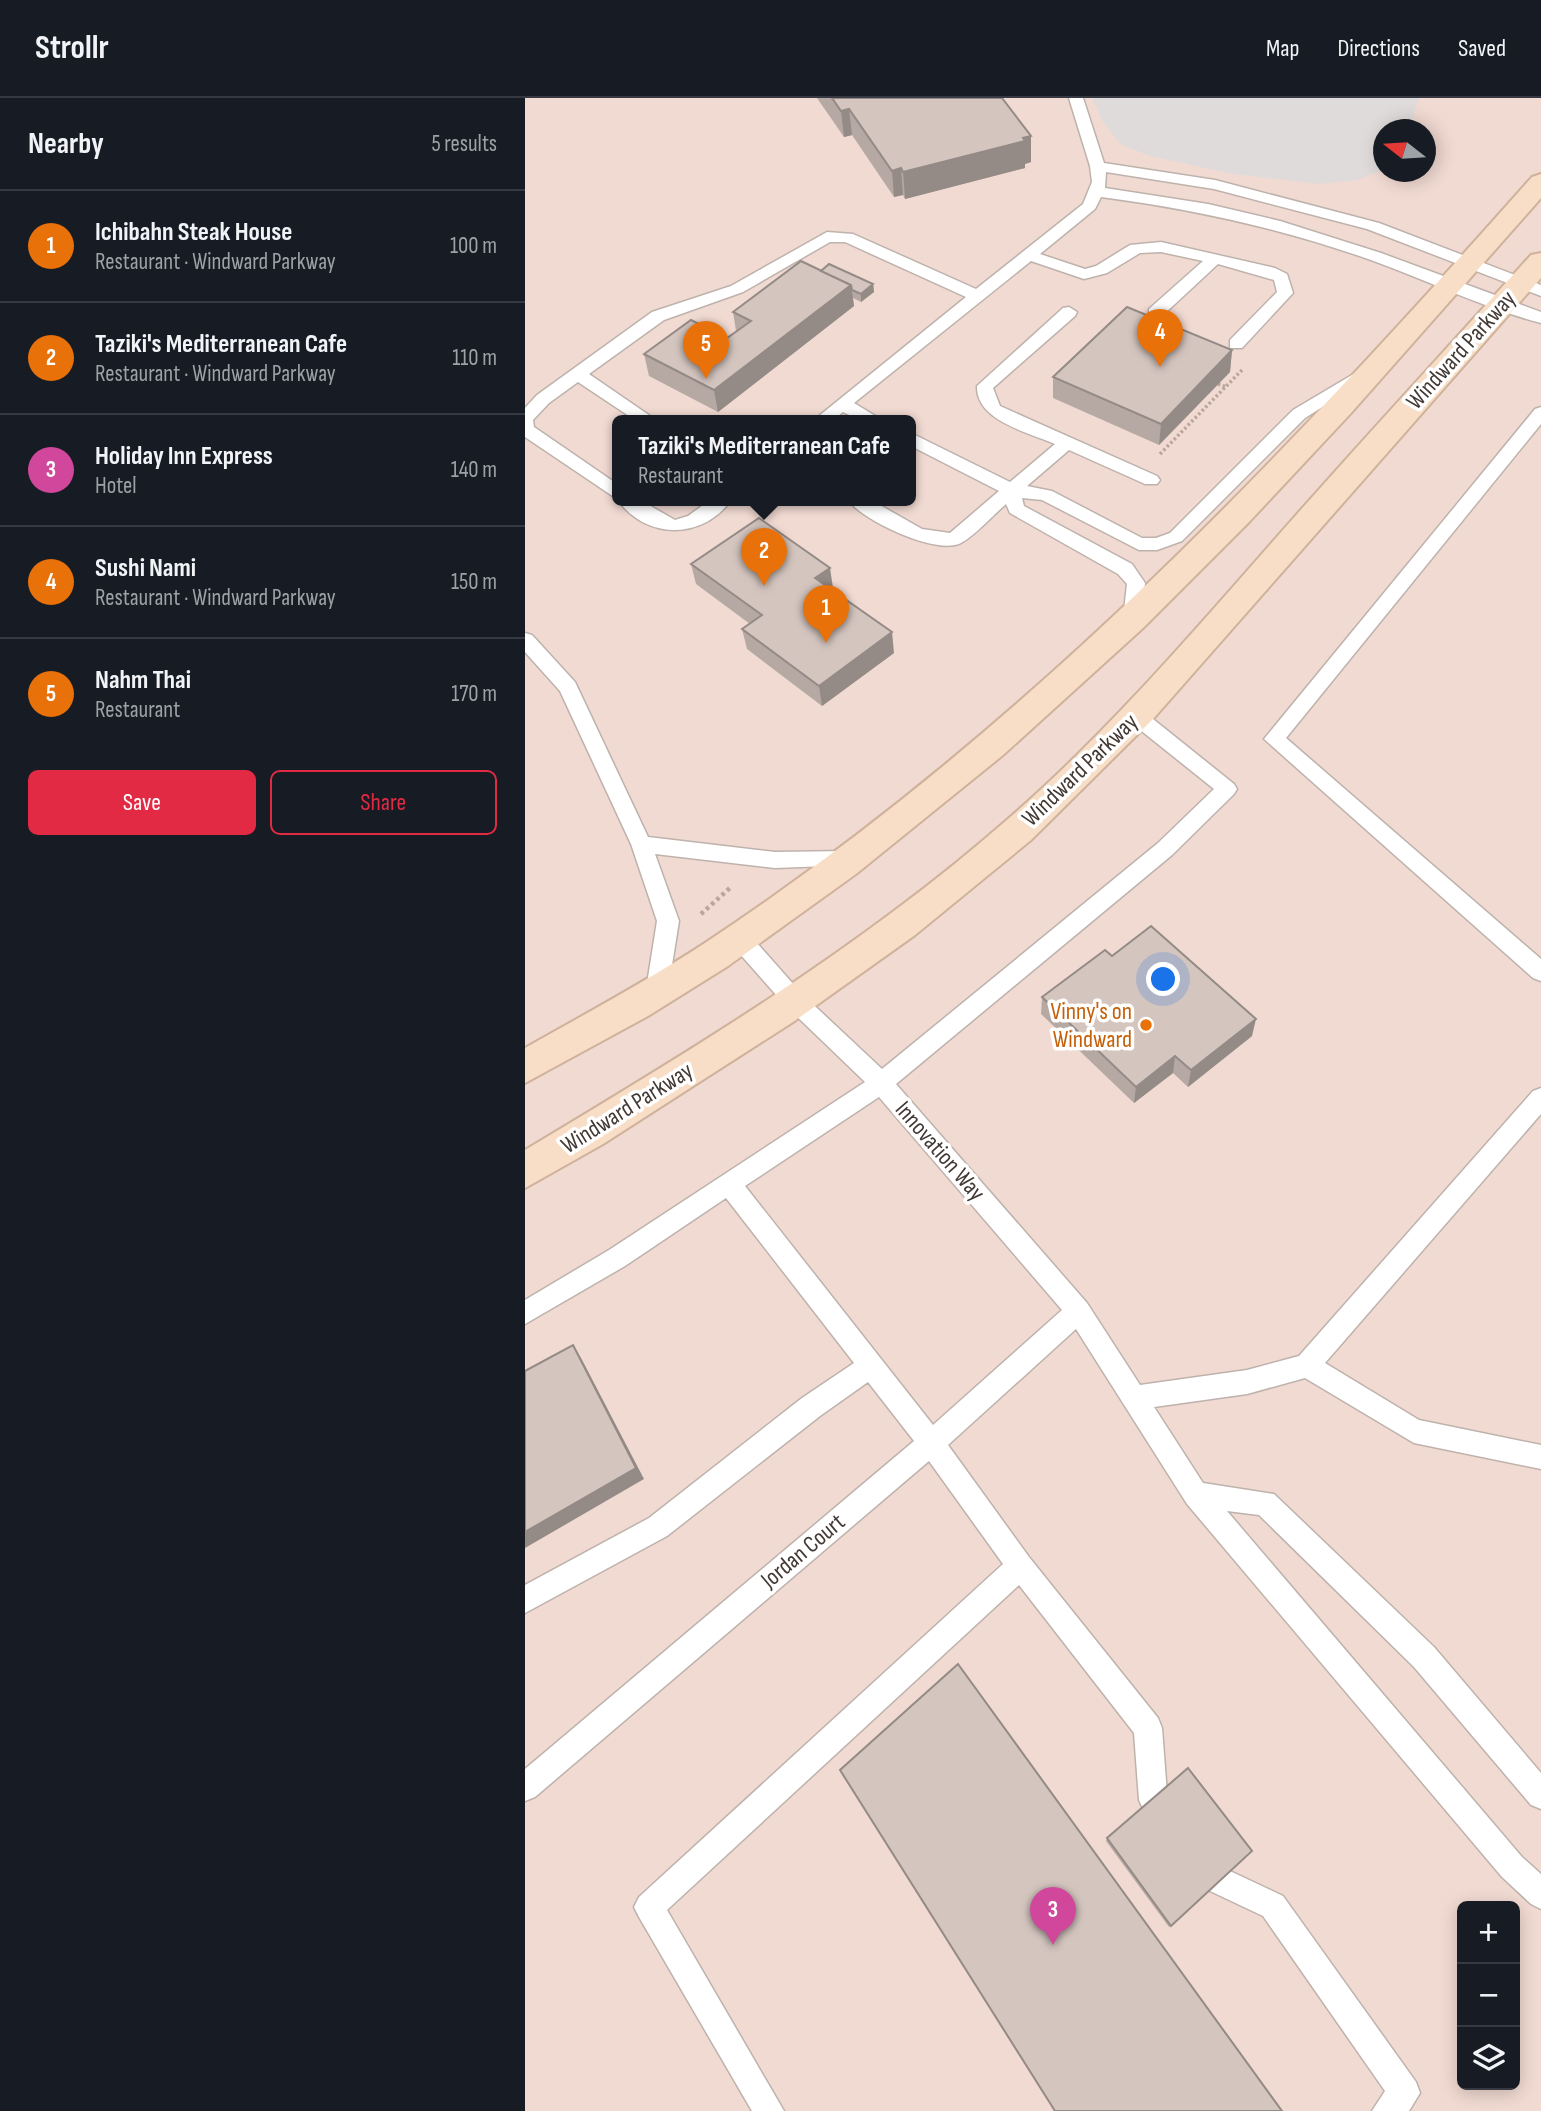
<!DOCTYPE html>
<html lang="en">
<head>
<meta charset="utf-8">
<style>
  :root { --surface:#171b24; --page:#20242c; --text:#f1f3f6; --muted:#9ea1a6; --line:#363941; --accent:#e32a44 }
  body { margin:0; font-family:"Sofia Sans Condensed",sans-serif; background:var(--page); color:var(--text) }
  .controls { position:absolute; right:21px; bottom:21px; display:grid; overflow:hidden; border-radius:10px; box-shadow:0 4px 18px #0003 }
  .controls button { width:63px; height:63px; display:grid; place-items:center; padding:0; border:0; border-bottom:2px solid var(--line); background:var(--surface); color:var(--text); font:35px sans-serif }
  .compass { position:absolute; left:848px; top:21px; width:63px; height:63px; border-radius:50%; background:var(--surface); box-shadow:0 4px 18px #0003; rotate:287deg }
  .you { position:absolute; left:639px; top:882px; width:24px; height:24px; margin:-18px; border:5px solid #fff; border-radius:50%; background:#1a73e8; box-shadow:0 0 0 10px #1a73e833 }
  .badge { display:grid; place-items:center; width:46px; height:46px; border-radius:50%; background:var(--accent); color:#fff; font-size:23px; font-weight:700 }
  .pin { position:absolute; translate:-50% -58px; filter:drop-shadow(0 2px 4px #0008) }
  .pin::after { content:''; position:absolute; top:37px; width:24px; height:21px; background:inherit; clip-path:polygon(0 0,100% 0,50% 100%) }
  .popup { position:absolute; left:87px; top:317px; width:304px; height:91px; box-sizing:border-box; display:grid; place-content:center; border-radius:10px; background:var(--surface); filter:drop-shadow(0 2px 5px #0005); font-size:23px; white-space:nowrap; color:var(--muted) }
  .popup b { font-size:26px; color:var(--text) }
  .popup::after { content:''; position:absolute; left:50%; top:100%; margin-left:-14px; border:14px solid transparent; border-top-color:var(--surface) }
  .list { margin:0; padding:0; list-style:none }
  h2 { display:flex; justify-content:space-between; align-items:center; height:91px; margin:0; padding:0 28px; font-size:30px }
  h2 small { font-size:23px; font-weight:400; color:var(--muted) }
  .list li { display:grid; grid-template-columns:46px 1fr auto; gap:21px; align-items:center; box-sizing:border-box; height:112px; padding:0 28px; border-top:2px solid var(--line) }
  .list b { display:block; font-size:26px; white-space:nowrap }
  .list p { margin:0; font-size:23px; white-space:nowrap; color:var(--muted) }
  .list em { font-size:23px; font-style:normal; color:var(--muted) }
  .actions { display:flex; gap:14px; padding:21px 28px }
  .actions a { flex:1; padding:16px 0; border:2px solid var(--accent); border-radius:10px; text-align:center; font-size:24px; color:var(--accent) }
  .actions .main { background:var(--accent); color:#fff }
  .icon { flex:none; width:38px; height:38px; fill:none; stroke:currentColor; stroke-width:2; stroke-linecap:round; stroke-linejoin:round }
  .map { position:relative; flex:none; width:1016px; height:2013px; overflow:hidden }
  header { display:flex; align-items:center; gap:42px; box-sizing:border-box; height:98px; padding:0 35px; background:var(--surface); border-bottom:2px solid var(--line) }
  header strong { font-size:33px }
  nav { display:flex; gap:38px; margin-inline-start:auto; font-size:24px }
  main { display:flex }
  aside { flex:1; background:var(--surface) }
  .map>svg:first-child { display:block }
  .commercial { fill:#f1dad2; fill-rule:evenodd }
  .parking { fill:#dfdbda }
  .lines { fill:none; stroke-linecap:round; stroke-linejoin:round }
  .service-casing { stroke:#beb2ac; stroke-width:3 }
  .secondary-casing { stroke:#cfb29b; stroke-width:4 }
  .path-far1 { stroke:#bba69b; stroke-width:3.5; stroke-dasharray:2.5 2.5; stroke-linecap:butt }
  .path { stroke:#bba69b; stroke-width:4.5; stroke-dasharray:3.5 3.5; stroke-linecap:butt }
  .service { fill:#fff; fill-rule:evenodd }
  .secondary { fill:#f8dec7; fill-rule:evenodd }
  .wall { fill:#b6a9a4 }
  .shaded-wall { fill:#948a86 }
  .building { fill:#d4c5bf; stroke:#948a86; stroke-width:2 }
  .food-dot { fill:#e8710a; stroke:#fff; stroke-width:2.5 }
  .labels { text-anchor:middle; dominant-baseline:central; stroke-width:7; stroke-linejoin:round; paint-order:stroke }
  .street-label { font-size:24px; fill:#423935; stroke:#fff }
  .food-label { font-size:24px; fill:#c56008; stroke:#fff; text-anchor:end }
</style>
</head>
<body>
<header>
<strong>Strollr</strong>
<nav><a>Map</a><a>Directions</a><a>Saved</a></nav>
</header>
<main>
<aside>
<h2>Nearby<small>5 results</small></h2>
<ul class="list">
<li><span class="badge" style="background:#e8710a">1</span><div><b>Ichibahn Steak House</b><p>Restaurant · Windward Parkway</p></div><em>100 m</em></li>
<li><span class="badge" style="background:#e8710a">2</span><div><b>Taziki's Mediterranean Cafe</b><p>Restaurant · Windward Parkway</p></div><em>110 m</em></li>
<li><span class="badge" style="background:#d1479c">3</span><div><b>Holiday Inn Express</b><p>Hotel</p></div><em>140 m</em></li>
<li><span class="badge" style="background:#e8710a">4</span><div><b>Sushi Nami</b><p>Restaurant · Windward Parkway</p></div><em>150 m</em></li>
<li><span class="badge" style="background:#e8710a">5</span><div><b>Nahm Thai</b><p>Restaurant</p></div><em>170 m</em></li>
</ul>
<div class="actions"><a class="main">Save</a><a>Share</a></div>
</aside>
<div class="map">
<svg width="1016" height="2013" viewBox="0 0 1016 2013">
  <rect width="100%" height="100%" fill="#f0eae5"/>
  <path class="commercial" d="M0,0H1016V2013H0ZM858,32H900V74H858ZM92,322H386V402H92ZM937,1808H990V1987H937Z"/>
  <polygon class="parking" points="567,0 894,0 884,31 858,32 858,71 833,82 794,86 708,76 625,58 595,46 578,24"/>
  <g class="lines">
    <g class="service-casing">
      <g id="service">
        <path d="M544,0H558L579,65L690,82L854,125L1016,187V198L842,131L689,91L581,74L580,90L683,106L755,123L856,155L1016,214V225C958,210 902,182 846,162C758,131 669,111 576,99L570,111L515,156L560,171L571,168L605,147L636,144L750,170L762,176L768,195L717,250H705V242L752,194L749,182L693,166L636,219H624V211L678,163L636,154L615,155L582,175L559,181L506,163L329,305L357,322H335L318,314L308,322H289L441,199L320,144H305L218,194L139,222L64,276L131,322H110L53,284L24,305L8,322L9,329L92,386V401L0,339V310L12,297L127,214L206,188L302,134L328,136L451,191L558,106L567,84L565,68Z"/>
        <path d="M544,209L552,214L550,218L468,290L475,308L632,378L635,382L632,386H620L544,352L502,388L527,393L617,440H631L645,435L768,312L832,274L838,273L846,278L780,320L657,443L632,452H614L517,402L497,400L499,408L607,466L620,485L616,522L607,529L598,522L602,486L593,476L485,415L481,406C467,418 452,436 436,445C412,458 337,422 323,402H346L397,431L425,435L474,393L386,348V335L485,384L530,346C503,334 451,323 452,288L538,210Z"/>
        <polygon points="1016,309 1016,326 761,640 1016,861 1016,883 1008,880 739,641 1010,311"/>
        <path d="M93,402H115L150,422L163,418L185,402H206C178,442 121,442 93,402Z"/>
        <polygon points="0,535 7,537 50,584 123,739 250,754 323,753 330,755 333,761 330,767 250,770 130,756 154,823 143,892 140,898 132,901 124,898 121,892 132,823 106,746 35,593 0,554"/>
        <path d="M611,611L618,613L709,686L712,691L709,696L647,757L371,986L562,1205L615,1287L722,1272L774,1258L1008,993L1016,990V1016L800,1265L894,1322L1016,1347V1371L889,1345L780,1280L722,1296L629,1309L678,1385L749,1396L909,1549L1016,1675V1711L1006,1707L889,1569L734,1417L702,1413L997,1759L1016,1776V1811L1006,1806L977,1779L662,1406L551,1231L423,1347L504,1459L633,1620L637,1630L642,1696L661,1724L657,1734L647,1738C632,1732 620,1717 614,1702L609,1635L494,1487L142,1812L259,2013H227L114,1819L109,1809L114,1799L478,1466L404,1363L10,1699L0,1703V1671L389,1343L343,1284L295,1318L142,1438L0,1515V1487L124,1420L277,1300L329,1265L201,1100L100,1168L0,1226V1202L84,1152L340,984L261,908L207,847L204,841L207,835L215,832L223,835L277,896L357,971L633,745L689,691L604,623L601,618ZM354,999L537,1212L408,1327L220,1088Z"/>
        <polygon points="676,1745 686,1749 705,1773 758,1798 891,1984 895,1995 884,2013 847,2013 860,1993 738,1818 685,1793 662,1759 666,1749"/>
      </g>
    </g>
    <g class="secondary-casing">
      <g id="secondary">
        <path d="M1016,76V100L826,315L724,424L618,530L478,657L331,776L203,868L123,918L0,985V950C60,916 122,883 180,845C500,633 754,364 1007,79Z"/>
        <path d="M1016,155V180L628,621L506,742L390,837L268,924L78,1046L0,1090V1052C167,952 336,850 483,721C589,629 680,520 773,415C850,328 929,243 1006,157Z"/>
      </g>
    </g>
    <g class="path-far1">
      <polyline points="693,286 702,289"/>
      <polyline points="635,356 717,272"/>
    </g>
    <polyline class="path" points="176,816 206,789"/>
    <use href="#service" class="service"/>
    <use href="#secondary" class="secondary"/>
  </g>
  <g class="wall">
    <polygon points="292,0 477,0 506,64 500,66 500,70 380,101 378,97 369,99 327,37 319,39"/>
    <polygon points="296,173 348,186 349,194 336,204 328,200 329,208 193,314 124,278 119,256 202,240 211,233 208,214"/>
    <polygon points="707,252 705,274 634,347 528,300 528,279"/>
    <polygon points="166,466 308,490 306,491 369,555 297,608 222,551 217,531 225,526 171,486"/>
    <polygon points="587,858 727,938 663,989 648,975 609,1005 516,916 517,899"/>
    <polygon points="582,1740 727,1753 644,1829 581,1743"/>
  </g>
  <g class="shaded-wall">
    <polygon points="324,11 327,37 319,39 316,13"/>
    <polygon points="506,38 506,64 500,66 500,70 380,101 378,74"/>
    <polygon points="376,70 378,97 369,99 367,73"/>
    <polygon points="348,186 349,194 336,204 336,196"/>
    <polygon points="326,187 329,208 193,314 189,292"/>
    <polygon points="707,252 705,274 634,347 636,326"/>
    <polygon points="305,470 308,490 293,500 290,480"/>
    <polygon points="367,534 369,555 297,608 294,588"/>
    <polygon points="731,921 727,938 663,989 666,972"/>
    <polygon points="650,958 648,975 609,1005 611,989"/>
    <polygon points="48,1247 56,1260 119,1381 0,1450 0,1434"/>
  </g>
  <g class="building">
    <polygon points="307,0 477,0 506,38 498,40 500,43 378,74 376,70 367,73 324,11 316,13"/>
    <polygon points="276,163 326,187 189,292 119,256 166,222 202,240 226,223 208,214"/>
    <polygon points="304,166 348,186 336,196 327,192 326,187 296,173"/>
    <polygon points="602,209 707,252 636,326 528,279"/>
    <polygon points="234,420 305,470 290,480 367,534 294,588 217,531 237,517 166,466"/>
    <polygon points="626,828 731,921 666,972 650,958 611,989 517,899 580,852 587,858"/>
    <polygon points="48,1247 111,1370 0,1434 0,1273"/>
    <polygon points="433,1566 757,2013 530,2013 315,1672"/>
    <polygon points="663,1670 727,1753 646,1828 582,1740"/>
  </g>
  <circle class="food-dot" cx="621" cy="927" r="7"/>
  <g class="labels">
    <g class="street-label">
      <text transform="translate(936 252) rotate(-48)">Windward Parkway</text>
      <text transform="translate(555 672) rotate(-44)">Windward Parkway</text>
      <text transform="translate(102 1010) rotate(-32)">Windward Parkway</text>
      <text transform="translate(415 1053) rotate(49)">Innovation Way</text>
      <text transform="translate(278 1453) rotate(-40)">Jordan Court</text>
    </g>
    <g class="food-label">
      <text x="607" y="913">Vinny's on<tspan x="607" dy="28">Windward</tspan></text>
    </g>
  </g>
</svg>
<div class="controls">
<button>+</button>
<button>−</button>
<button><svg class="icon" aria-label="layers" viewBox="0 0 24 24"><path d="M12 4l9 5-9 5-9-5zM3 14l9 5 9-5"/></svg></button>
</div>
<svg class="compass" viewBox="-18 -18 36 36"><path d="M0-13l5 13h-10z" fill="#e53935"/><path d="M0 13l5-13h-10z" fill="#9ea1a6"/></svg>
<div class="you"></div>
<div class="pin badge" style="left:301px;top:545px;background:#e8710a">1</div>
<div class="pin badge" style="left:239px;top:488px;background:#e8710a">2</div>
<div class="popup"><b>Taziki's Mediterranean Cafe</b>Restaurant</div>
<div class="pin badge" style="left:528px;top:1847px;background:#d1479c">3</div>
<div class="pin badge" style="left:635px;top:269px;background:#e8710a">4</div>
<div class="pin badge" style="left:181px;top:281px;background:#e8710a">5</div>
</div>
</main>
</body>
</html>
